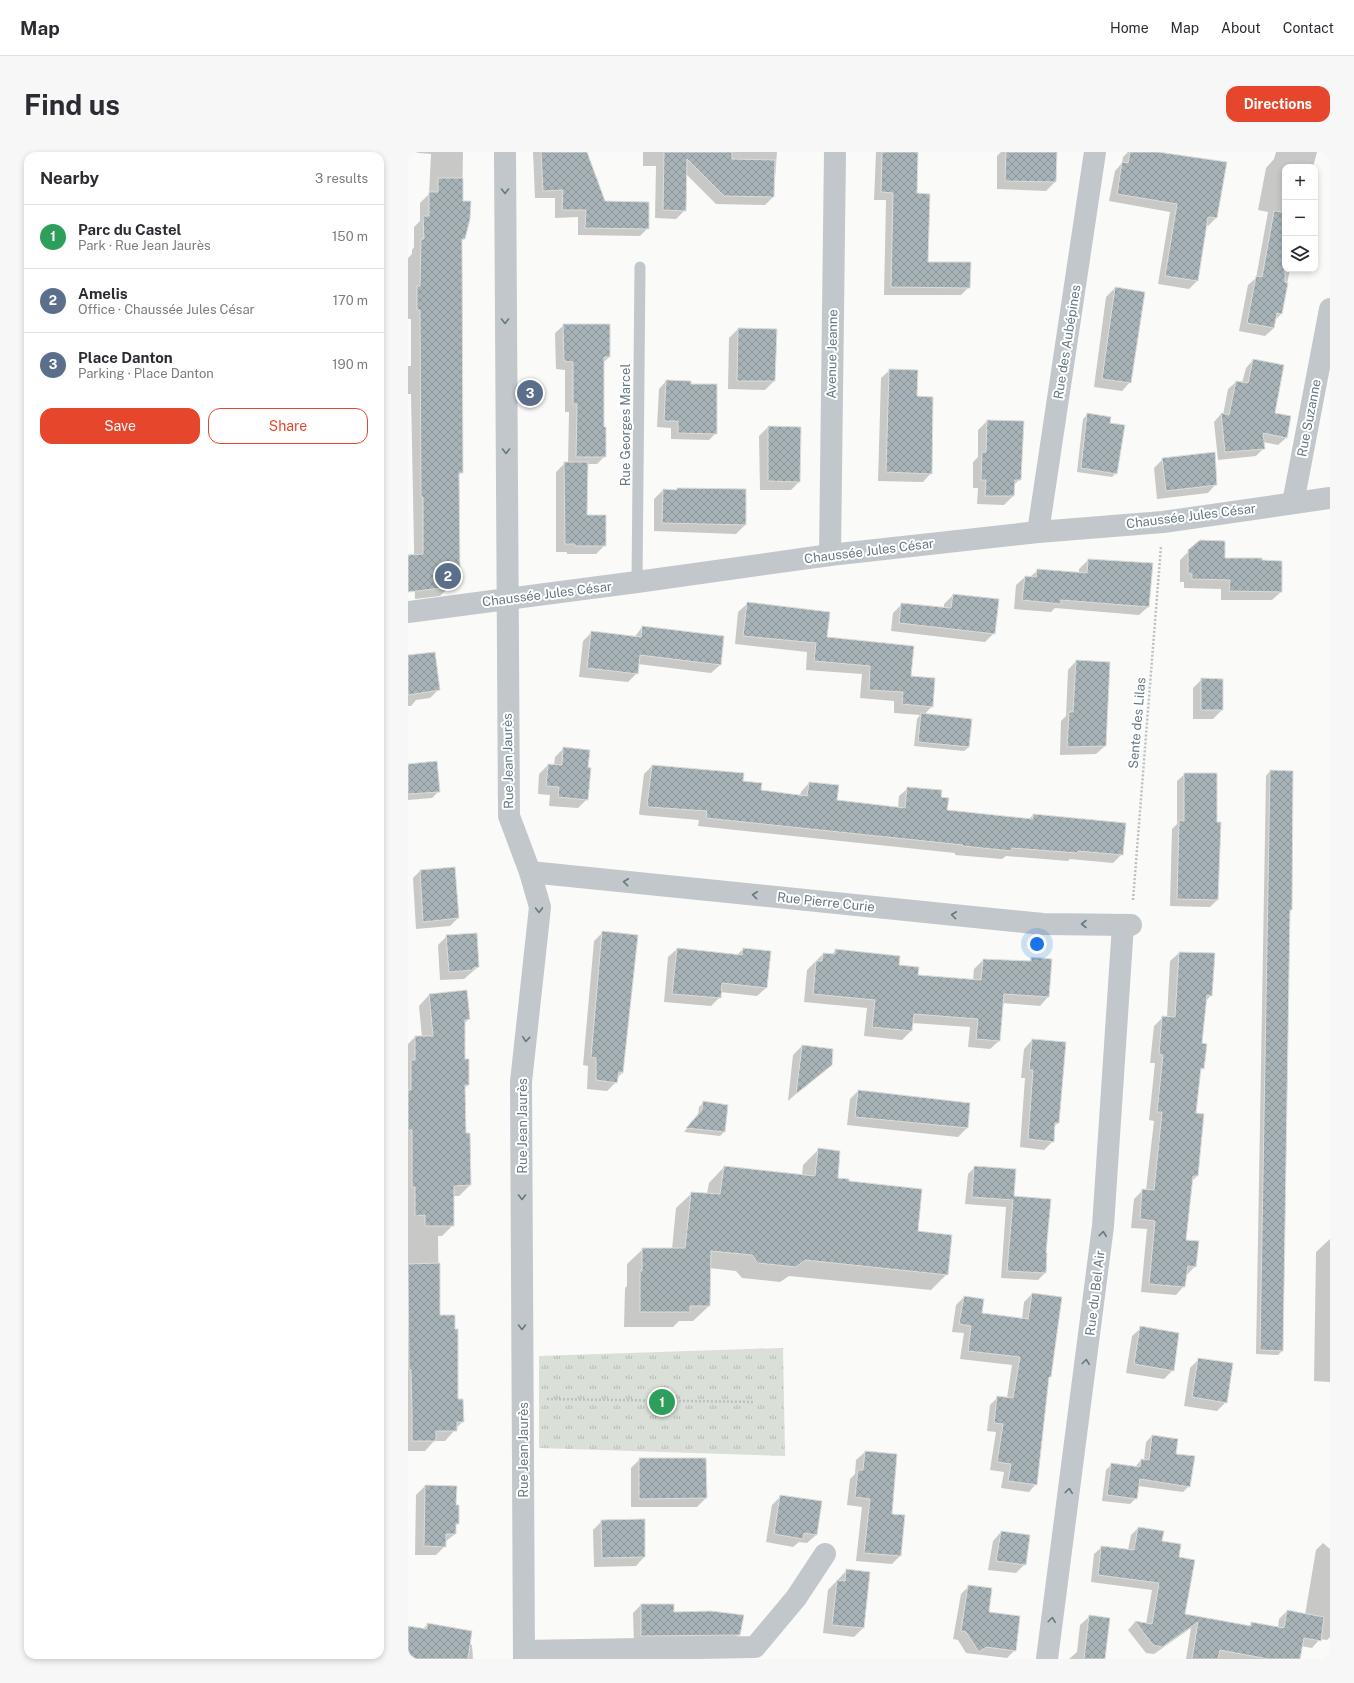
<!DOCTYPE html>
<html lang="en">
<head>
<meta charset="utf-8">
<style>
  :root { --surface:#fff; --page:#f7f7f7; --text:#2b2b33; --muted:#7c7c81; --line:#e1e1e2; --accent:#e6472c }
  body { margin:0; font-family:"Public Sans",sans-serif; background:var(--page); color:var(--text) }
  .controls { position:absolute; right:12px; top:12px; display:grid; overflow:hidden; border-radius:8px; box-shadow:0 2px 6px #0003 }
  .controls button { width:36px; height:36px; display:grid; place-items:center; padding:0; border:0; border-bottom:1px solid var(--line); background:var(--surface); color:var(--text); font:20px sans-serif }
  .you { position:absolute; left:629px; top:792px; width:14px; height:14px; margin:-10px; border:3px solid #fff; border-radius:50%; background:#1a73e8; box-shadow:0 0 0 6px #1a73e833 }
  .badge { display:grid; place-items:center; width:26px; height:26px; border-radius:50%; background:var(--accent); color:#fff; font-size:13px; font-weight:700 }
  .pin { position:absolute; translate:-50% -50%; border:2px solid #fff; box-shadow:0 1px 4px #0006 }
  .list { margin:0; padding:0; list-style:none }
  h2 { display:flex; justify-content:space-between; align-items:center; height:52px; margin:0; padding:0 16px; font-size:17px }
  h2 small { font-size:13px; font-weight:400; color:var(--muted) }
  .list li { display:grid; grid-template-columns:26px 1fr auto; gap:12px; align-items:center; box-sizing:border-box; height:64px; padding:0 16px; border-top:1px solid var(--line) }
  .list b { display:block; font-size:15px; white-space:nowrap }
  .list p { margin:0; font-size:13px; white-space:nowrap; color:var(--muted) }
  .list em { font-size:13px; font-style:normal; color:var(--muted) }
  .actions { display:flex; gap:8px; padding:12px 16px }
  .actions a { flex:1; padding:9px 0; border:1px solid var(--accent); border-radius:12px; text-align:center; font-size:14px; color:var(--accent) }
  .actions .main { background:var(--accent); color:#fff }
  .icon { flex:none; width:22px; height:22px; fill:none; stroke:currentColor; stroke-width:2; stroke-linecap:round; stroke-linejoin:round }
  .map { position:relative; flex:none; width:922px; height:1507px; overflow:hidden; border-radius:12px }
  header { display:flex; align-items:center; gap:24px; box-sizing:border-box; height:56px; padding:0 20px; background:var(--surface); border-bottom:1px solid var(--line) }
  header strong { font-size:19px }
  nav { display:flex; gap:22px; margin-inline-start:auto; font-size:14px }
  .intro { display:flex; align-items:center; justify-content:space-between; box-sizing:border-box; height:96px; padding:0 24px }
  h1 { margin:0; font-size:28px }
  .button { padding:10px 18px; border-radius:12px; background:var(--accent); color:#fff; font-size:14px; font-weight:700 }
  main { display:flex; gap:24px; padding:0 24px }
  aside { flex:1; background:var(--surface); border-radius:12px; box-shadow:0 2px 6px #0003 }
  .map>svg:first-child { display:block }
  .park { fill:url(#park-tufts) }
  .shadow { fill:#0003 }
  .building { fill:url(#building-cross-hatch); stroke:#dcdcda }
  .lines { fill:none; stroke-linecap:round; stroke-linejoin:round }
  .path { stroke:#bbc0c2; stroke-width:2.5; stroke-dasharray:2 2; stroke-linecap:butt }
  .service { stroke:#c1c7ca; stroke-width:11 }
  .minor { stroke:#c1c7ca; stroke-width:22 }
  .tertiary { stroke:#c1c7ca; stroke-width:22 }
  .oneway { stroke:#657983 }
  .labels { text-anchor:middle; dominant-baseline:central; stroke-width:4; stroke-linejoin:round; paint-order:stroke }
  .street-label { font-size:13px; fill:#657983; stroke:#fff }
</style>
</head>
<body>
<header>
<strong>Map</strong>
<nav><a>Home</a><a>Map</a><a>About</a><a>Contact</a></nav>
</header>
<div class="intro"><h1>Find us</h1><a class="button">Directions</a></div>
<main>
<aside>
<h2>Nearby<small>3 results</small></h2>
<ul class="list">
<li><span class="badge" style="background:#2e9e5b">1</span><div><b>Parc du Castel</b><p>Park · Rue Jean Jaurès</p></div><em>150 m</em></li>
<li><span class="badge" style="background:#5c6f8a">2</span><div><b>Amelis</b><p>Office · Chaussée Jules César</p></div><em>170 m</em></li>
<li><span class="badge" style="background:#5c6f8a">3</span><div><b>Place Danton</b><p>Parking · Place Danton</p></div><em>190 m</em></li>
</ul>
<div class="actions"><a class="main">Save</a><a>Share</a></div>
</aside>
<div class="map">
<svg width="922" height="1507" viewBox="0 0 922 1507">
  <defs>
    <pattern id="park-tufts" width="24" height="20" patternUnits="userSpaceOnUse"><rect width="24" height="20" fill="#dadfd7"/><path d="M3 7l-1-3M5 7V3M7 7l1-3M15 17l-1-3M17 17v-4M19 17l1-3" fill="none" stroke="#b4bab4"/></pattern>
    <pattern id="building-cross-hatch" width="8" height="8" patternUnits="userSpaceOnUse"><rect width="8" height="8" fill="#a8b3b7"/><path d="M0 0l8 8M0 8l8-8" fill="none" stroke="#8c969a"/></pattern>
  </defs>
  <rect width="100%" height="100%" fill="#fafaf8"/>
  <polygon class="park" points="375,1196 377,1304 131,1296 131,1204"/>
  <g class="shadow">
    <polygon points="0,0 55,0 54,50 56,87 53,90 54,320 50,324 42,434 32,444 7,447 3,242 0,242 0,214 3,214 3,167 0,167 0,106 4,102 4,98 6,95 6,75 12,69 12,51 21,42 23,2"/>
    <polygon points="125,0 178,0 197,50 240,76 232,84 170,83 170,65 147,66 147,46 127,46"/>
    <polygon points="235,0 369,0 367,27 365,29 365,45 357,53 308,52 278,22 277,58 268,67 247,66 248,14 235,14"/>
    <polygon points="468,0 509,0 508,42 519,111 561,135 553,143 476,143 478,48 466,48"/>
    <polygon points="593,0 648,0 647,30 638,39 589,37 589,4"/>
    <polygon points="720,0 745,0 808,66 800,74 798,73 789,129 781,137 750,132 762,60 701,49 707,19 714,11 715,5"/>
    <polygon points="868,0 909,0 905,15 877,15 877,117 882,117 873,162 867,168 866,176 857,184 831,179 840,133 848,126 860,60 850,58 858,16 866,7"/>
    <polygon points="707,136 722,230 714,239 686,235 698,145"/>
    <polygon points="156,173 201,205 195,211 195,276 197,304 189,312 179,312 178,364 197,393 188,402 159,402 159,400 148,400 148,320 157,311 160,311 161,260 157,260 157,218 148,217 147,181"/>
    <polygon points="330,177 366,229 357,238 320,237 321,186"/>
    <polygon points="845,208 865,262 882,264 878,286 870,293 855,290 856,296 848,304 810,308 806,270 813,262 815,263 820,237 828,230 834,231 838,216"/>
    <polygon points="482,218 508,245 523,321 515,330 470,329 473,226"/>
    <polygon points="258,229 308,281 301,288 263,287 263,276 249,275 251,237"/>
    <polygon points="680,262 701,272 708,321 704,325 669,320 675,267"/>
    <polygon points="579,269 612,327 605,334 605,344 596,353 569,352 570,336 565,336 565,310 570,305 570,278"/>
    <polygon points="360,275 391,330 383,338 352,338 351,284"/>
    <polygon points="755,307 808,332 800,341 749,347 746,316"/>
    <polygon points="270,337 337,373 328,382 246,379 246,347 255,338 268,339"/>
    <polygon points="781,399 816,407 873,440 864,448 813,448 813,437 776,436 776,430 772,430 772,408"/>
    <polygon points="680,408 740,455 731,463 647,456 643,460 606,457 608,433 617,425 622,425 630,418 671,421 671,417"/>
    <polygon points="545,443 586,481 577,490 483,479 485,461 494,452 536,456 536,452"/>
    <polygon points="339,452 418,486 502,525 524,554 516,563 561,595 556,599 506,594 509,567 512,563 486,561 486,549 452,546 454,522 398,518 399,500 327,492 330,460"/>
    <polygon points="234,475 312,513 303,521 230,512 229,521 220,530 171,525 175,489 184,480 226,486"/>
    <polygon points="668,509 697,594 688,602 652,603 653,569 658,564 660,518"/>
    <polygon points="0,519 31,537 22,546 8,548 3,554 0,554"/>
    <polygon points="794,527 814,558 805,567 785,567 785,536"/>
    <polygon points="156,596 179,647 170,656 141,654 142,643 130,642 131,622 140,613 146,613 147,605"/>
    <polygon points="0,613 31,639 24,646 0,648"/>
    <polygon points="244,614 334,630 352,639 392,644 393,640 401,631 428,649 490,656 491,644 500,636 532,646 538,659 621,667 625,663 714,702 705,711 662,707 660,709 598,704 594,707 547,703 547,701 290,674 291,668 233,663 231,662 236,622"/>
    <polygon points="862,619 883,758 881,759 874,1199 870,1203 848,1202 858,624"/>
    <polygon points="777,622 808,671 812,671 809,748 802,755 762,754 764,677 769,672 769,629"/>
    <polygon points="12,719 50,766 42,774 8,777 5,726"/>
    <polygon points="195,780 214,921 209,926 208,930 199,939 179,937 180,914 175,913 186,789"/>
    <polygon points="39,784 70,815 56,827 32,828 30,793"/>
    <polygon points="269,797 329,803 335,797 362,800 358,836 349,844 312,840 312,845 303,854 256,850 260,805"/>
    <polygon points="428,798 490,814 509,824 565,828 566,817 575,808 620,810 624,806 643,808 640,845 632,854 594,851 591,889 582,897 560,895 562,875 504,871 503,879 494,888 456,884 459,856 396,850 399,818 415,802 423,803"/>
    <polygon points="771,801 803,843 798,849 793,892 795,916 791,920 787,962 789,1024 783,1030 777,1089 787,1114 778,1124 776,1134 768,1143 733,1140 739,1077 723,1076 726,1047 735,1038 738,1038 746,969 741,968 747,911 742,911 746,874 755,865 759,865 762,809"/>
    <polygon points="21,843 61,867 56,872 56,908 60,933 56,937 57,982 62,1033 51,1044 45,1044 45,1073 34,1084 30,1084 31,1164 54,1270 37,1289 26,1289 17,1299 0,1299 0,892 7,885 14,885 11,854"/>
    <polygon points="624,888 656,891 650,971 646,975 645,989 636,998 612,995 617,926 613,926 616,897"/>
    <polygon points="394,894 415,918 380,949 385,903"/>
    <polygon points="450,939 559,976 550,985 439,973 442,947"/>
    <polygon points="296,950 316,980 312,984 276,980 290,963 291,955"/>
    <polygon points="410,998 429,1027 440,1030 509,1080 539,1122 523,1138 381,1124 372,1130 334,1126 328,1119 301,1116 301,1154 285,1169 271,1169 265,1175 216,1175 217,1136 219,1134 219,1112 235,1097 264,1097 268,1056 284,1041 299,1042 301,1031 316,1015 394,1023 395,1013"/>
    <polygon points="567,1015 605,1045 637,1102 637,1121 630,1128 593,1126 598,1055 557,1052 560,1022"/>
    <polygon points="922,1087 922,1230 906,1229 908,1100"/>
    <polygon points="624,1142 642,1225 640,1226 628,1332 621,1340 593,1336 596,1320 582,1318 588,1280 579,1279 582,1253 590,1245 599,1246 604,1213 552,1207 556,1181 544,1180 548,1153 556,1145 573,1161 614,1167 616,1150"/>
    <polygon points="733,1176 765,1218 756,1227 718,1221 724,1184"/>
    <polygon points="791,1207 818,1250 809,1259 776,1254 782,1216"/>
    <polygon points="744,1284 767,1303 781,1334 775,1340 730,1334 728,1346 722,1352 694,1349 698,1318 704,1312 727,1315 733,1308 736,1308 738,1290"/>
    <polygon points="457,1300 488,1303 483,1363 496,1364 492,1404 484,1412 448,1409 454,1355 439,1353 442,1327 447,1322 448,1308"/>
    <polygon points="232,1307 298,1346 289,1355 223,1355 223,1316"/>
    <polygon points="17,1334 47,1354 50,1371 47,1374 47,1382 37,1390 37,1394 28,1403 7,1403 8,1343"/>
    <polygon points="373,1344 408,1383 399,1391 391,1390 385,1395 358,1390 364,1353"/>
    <polygon points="194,1369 236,1405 228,1414 186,1415 185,1378"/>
    <polygon points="730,1376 753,1390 770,1406 776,1463 840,1475 844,1471 870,1476 871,1467 879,1459 897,1463 908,1398 915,1391 922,1397 922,1485 919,1488 912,1487 904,1496 893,1494 891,1507 778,1507 783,1476 746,1502 738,1501 720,1478 727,1470 738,1472 744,1438 683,1430 686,1402 694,1395 720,1398 723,1383"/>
    <polygon points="593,1380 617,1412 608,1421 580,1418 585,1389"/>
    <polygon points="439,1418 461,1421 455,1476 446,1485 415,1481 420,1438"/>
    <polygon points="561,1434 607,1498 599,1506 558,1501 550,1488 545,1487 553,1442"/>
    <polygon points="233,1453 265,1461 331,1482 323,1490 226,1492 225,1461"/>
    <polygon points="682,1464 696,1507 661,1507 669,1500 672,1473"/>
    <polygon points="20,1472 64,1493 65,1507 0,1507 0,1475 15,1477"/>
  </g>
  <g class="building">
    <polygon points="133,0 179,0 197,49 241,50 241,77 177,76 178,58 154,58 155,38 135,39"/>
    <polygon points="256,0 324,0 324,7 367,8 366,45 316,44 279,7 278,59 255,58"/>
    <polygon points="474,0 510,0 509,41 522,42 520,110 563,110 562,136 483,135 485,41 473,40"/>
    <polygon points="598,0 649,0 648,30 597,29"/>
    <polygon points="722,0 750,0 819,10 809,66 800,65 790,129 757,124 769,52 709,42 714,10 720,11"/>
    <polygon points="30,26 55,26 55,49 63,49 62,67 57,87 54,87 55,321 51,321 52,421 43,435 0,440 0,403 15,402 15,345 13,345 12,158 9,158 9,134 12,134 13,87 16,87 15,64 21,64 21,40 30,40"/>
    <polygon points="866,59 877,60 877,130 880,131 874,162 869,161 866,176 839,171 848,124 854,125"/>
    <polygon points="707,135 737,140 723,231 694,227"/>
    <polygon points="155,172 202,172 202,205 196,205 196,275 198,275 198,305 168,305 169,252 165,252 165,210 156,209"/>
    <polygon points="330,176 369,177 367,229 329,229"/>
    <polygon points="845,207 876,213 867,261 883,264 879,286 855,281 857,297 817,300 813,261 821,263 828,229 840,231"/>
    <polygon points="481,217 510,218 509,244 525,245 524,322 478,320"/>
    <polygon points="258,228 283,229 283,232 309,232 309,282 270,281 270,269 256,269"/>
    <polygon points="679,261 703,265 702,271 717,273 709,322 673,316"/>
    <polygon points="579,268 616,269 613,328 607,328 606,344 577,344 578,328 573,328 574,300 578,300"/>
    <polygon points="360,274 393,275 392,330 360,329"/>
    <polygon points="807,300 809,333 758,339 754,306"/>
    <polygon points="156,310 180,310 179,363 198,363 198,394 167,394 167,392 157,392"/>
    <polygon points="269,336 338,337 338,373 254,371 255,337 269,338"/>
    <polygon points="792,388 817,389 817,406 854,406 854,408 874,409 874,440 821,439 822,428 784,427 784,422 780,421 780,398"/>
    <polygon points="680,407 745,411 741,455 653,448 653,452 614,448 617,424 628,425 629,417 679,421"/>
    <polygon points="545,442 591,447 587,482 491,471 493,451 543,456"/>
    <polygon points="339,450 422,460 419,485 506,494 503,524 527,526 525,555 494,552 495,540 461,538 462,514 406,509 408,491 335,484"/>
    <polygon points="234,474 316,484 313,513 232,503 230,522 179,516 183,479 233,485"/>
    <polygon points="27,500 32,538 0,543 0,503"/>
    <polygon points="668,508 702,510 698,594 659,595 661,560 665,560"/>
    <polygon points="793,526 815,527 815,558 793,558"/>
    <polygon points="513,561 564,567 561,595 510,590"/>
    <polygon points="155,595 182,598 180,615 183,616 180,648 150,645 151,635 138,634 140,612 154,613"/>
    <polygon points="29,609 32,640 0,642 0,612"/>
    <polygon points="244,613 336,621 335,629 354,631 353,638 399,644 401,630 431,633 429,648 497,656 499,635 534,638 533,645 541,646 539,658 625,667 625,662 718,671 715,703 670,699 669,701 604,696 604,699 555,694 555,693 298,666 299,659 241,655 239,653"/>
    <polygon points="862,618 885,619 884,758 882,758 875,1199 852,1198"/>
    <polygon points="776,621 809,621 809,670 813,670 810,748 769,747 771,668 776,669"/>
    <polygon points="47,715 51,766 15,770 12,718"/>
    <polygon points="194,779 230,783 215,921 211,920 209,931 188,928 188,906 183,905"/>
    <polygon points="69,781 71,815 65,816 65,818 41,820 38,783"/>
    <polygon points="269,796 334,803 335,796 363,799 359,836 314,831 313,846 264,842"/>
    <polygon points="427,797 492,804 491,813 511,815 510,823 573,828 575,807 623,809 623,805 644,807 641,845 596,842 592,889 568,887 570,867 506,862 504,879 464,875 467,848 405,842 408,809 414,809 415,801 427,802"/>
    <polygon points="771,800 807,801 804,844 799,843 794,891 799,892 796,917 793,916 788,961 796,962 790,1024 785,1024 778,1088 791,1089 788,1115 780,1114 777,1135 741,1132 747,1069 732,1067 734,1037 746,1038 754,960 749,960 755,903 751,902 754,864 767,865"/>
    <polygon points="59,838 62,867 57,868 57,907 61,907 61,933 57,933 58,981 62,981 63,1033 46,1034 46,1074 17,1074 17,1063 7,1064 7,1035 4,1035 4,978 0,978 0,938 3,938 3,908 7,908 7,884 25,884 21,842"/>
    <polygon points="624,887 658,890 651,971 647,971 646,990 620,987 625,918 621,918"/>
    <polygon points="394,893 425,897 424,913 388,942"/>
    <polygon points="450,938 562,951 560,976 447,965"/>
    <polygon points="295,949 320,953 317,980 278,976 294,958"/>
    <polygon points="410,996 432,999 430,1026 441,1027 441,1029 514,1037 510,1079 544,1083 540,1123 397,1108 388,1115 350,1111 344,1103 303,1099 302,1154 282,1154 282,1160 232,1160 232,1119 234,1119 234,1096 277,1096 283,1040 312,1042 316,1014 407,1024"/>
    <polygon points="566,1014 608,1017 606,1044 643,1047 638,1101 639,1101 638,1121 599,1119 605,1048 564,1045"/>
    <polygon points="32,1111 32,1163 47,1163 47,1177 50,1177 50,1247 55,1247 56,1270 49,1270 49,1279 28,1279 28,1289 4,1289 4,1258 3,1218 1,1218 0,1112"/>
    <polygon points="624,1141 654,1145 643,1225 641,1225 629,1333 600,1329 603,1312 589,1310 595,1272 586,1271 589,1244 605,1246 612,1205 560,1199 563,1174 551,1172 556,1144 576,1147 574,1161 620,1167"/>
    <polygon points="732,1174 771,1181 766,1219 726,1212"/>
    <polygon points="790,1206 825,1211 819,1251 784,1245"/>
    <polygon points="744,1283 770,1287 768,1302 787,1304 782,1335 732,1327 729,1347 699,1343 703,1311 732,1315 733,1307 741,1308"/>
    <polygon points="457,1299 489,1302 484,1362 497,1363 493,1404 456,1401 462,1347 447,1345 450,1318 455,1318"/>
    <polygon points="231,1306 298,1306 299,1346 231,1347"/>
    <polygon points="17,1333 49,1334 48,1353 51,1353 51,1372 48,1372 48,1382 38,1382 38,1395 16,1394"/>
    <polygon points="372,1343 414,1349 409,1383 396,1381 395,1387 366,1382"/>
    <polygon points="237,1367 237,1405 194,1406 193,1368"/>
    <polygon points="730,1375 756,1379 754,1389 773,1392 771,1405 787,1408 777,1462 843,1474 843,1470 876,1476 879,1458 899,1462 916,1465 913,1489 896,1486 892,1507 860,1507 812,1498 810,1507 784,1507 790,1470 754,1495 745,1493 727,1469 744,1472 751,1431 690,1423 693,1394 726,1398"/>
    <polygon points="593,1379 622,1383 618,1413 588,1409"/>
    <polygon points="438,1417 462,1420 456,1476 424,1473 429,1428 437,1429"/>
    <polygon points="560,1433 584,1436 581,1460 612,1464 608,1499 578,1495 571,1500 558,1480 553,1479"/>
    <polygon points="233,1452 266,1452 266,1460 303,1459 336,1463 332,1483 233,1484"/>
    <polygon points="681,1463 702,1466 697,1507 676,1507"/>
    <polygon points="19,1471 64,1479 60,1507 0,1507 0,1474 19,1477"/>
  </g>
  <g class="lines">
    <g class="path">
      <polyline points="725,748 753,394"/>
      <polyline points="139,1247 347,1250"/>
    </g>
    <polyline class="service" points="229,430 232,115"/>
    <g class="minor">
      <polyline points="97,0 101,664 122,720 132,755 113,930 116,1507"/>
      <polyline points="885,351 922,157"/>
      <polyline points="630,380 687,0"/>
      <polyline points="422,403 427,0"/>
      <polyline points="122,720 635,772 723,773"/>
      <polyline points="116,1499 347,1495 388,1446 417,1402"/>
      <polyline points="639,1507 695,1074 715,773"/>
    </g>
    <polyline class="tertiary" points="0,460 229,430 422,403 630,380 755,370 922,346"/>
  </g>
  <defs><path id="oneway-chevron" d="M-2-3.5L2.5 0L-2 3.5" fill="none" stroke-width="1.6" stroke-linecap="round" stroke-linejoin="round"/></defs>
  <g class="oneway">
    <use href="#oneway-chevron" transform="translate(97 39) rotate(90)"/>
    <use href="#oneway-chevron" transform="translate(97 169) rotate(90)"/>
    <use href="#oneway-chevron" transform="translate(98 299) rotate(90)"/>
    <use href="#oneway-chevron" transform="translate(218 730) rotate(-174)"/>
    <use href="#oneway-chevron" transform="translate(347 743) rotate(-174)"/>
    <use href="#oneway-chevron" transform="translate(131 758) rotate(89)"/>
    <use href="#oneway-chevron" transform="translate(546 763) rotate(-174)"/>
    <use href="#oneway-chevron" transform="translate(676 772) rotate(-180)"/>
    <use href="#oneway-chevron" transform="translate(118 887) rotate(96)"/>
    <use href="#oneway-chevron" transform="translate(114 1045) rotate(90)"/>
    <use href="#oneway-chevron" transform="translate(695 1082) rotate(-83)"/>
    <use href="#oneway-chevron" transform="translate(114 1175) rotate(90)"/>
    <use href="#oneway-chevron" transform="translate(678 1210) rotate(-83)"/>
    <use href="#oneway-chevron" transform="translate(661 1339) rotate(-83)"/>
    <use href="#oneway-chevron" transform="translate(644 1468) rotate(-83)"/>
  </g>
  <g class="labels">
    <g class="street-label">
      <text transform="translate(659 190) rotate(-81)">Rue des Aubépines</text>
      <text transform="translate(424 202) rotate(-89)">Avenue Jeanne</text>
      <text transform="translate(901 266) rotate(-79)">Rue Suzanne</text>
      <text transform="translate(217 273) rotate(-90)">Rue Georges Marcel</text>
      <text transform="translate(783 364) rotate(-7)">Chaussée Jules César</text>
      <text transform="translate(461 399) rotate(-7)">Chaussée Jules César</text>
      <text transform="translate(139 442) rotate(-7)">Chaussée Jules César</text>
      <text transform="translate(729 571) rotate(-85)">Sente des Lilas</text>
      <text transform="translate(100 609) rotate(-91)">Rue Jean Jaurès</text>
      <text transform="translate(418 750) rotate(6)">Rue Pierre Curie</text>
      <text transform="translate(114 974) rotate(-90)">Rue Jean Jaurès</text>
      <text transform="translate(687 1141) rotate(-83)">Rue du Bel Air</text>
      <text transform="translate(115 1298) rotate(-90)">Rue Jean Jaurès</text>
    </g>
  </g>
</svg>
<div class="controls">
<button>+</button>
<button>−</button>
<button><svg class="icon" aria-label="layers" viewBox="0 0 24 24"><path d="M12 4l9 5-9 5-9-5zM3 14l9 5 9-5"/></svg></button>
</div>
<div class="you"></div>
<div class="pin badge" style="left:254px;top:1250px;background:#2e9e5b">1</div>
<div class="pin badge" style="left:40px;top:424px;background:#5c6f8a">2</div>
<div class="pin badge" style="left:122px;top:241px;background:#5c6f8a">3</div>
</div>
</main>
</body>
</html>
